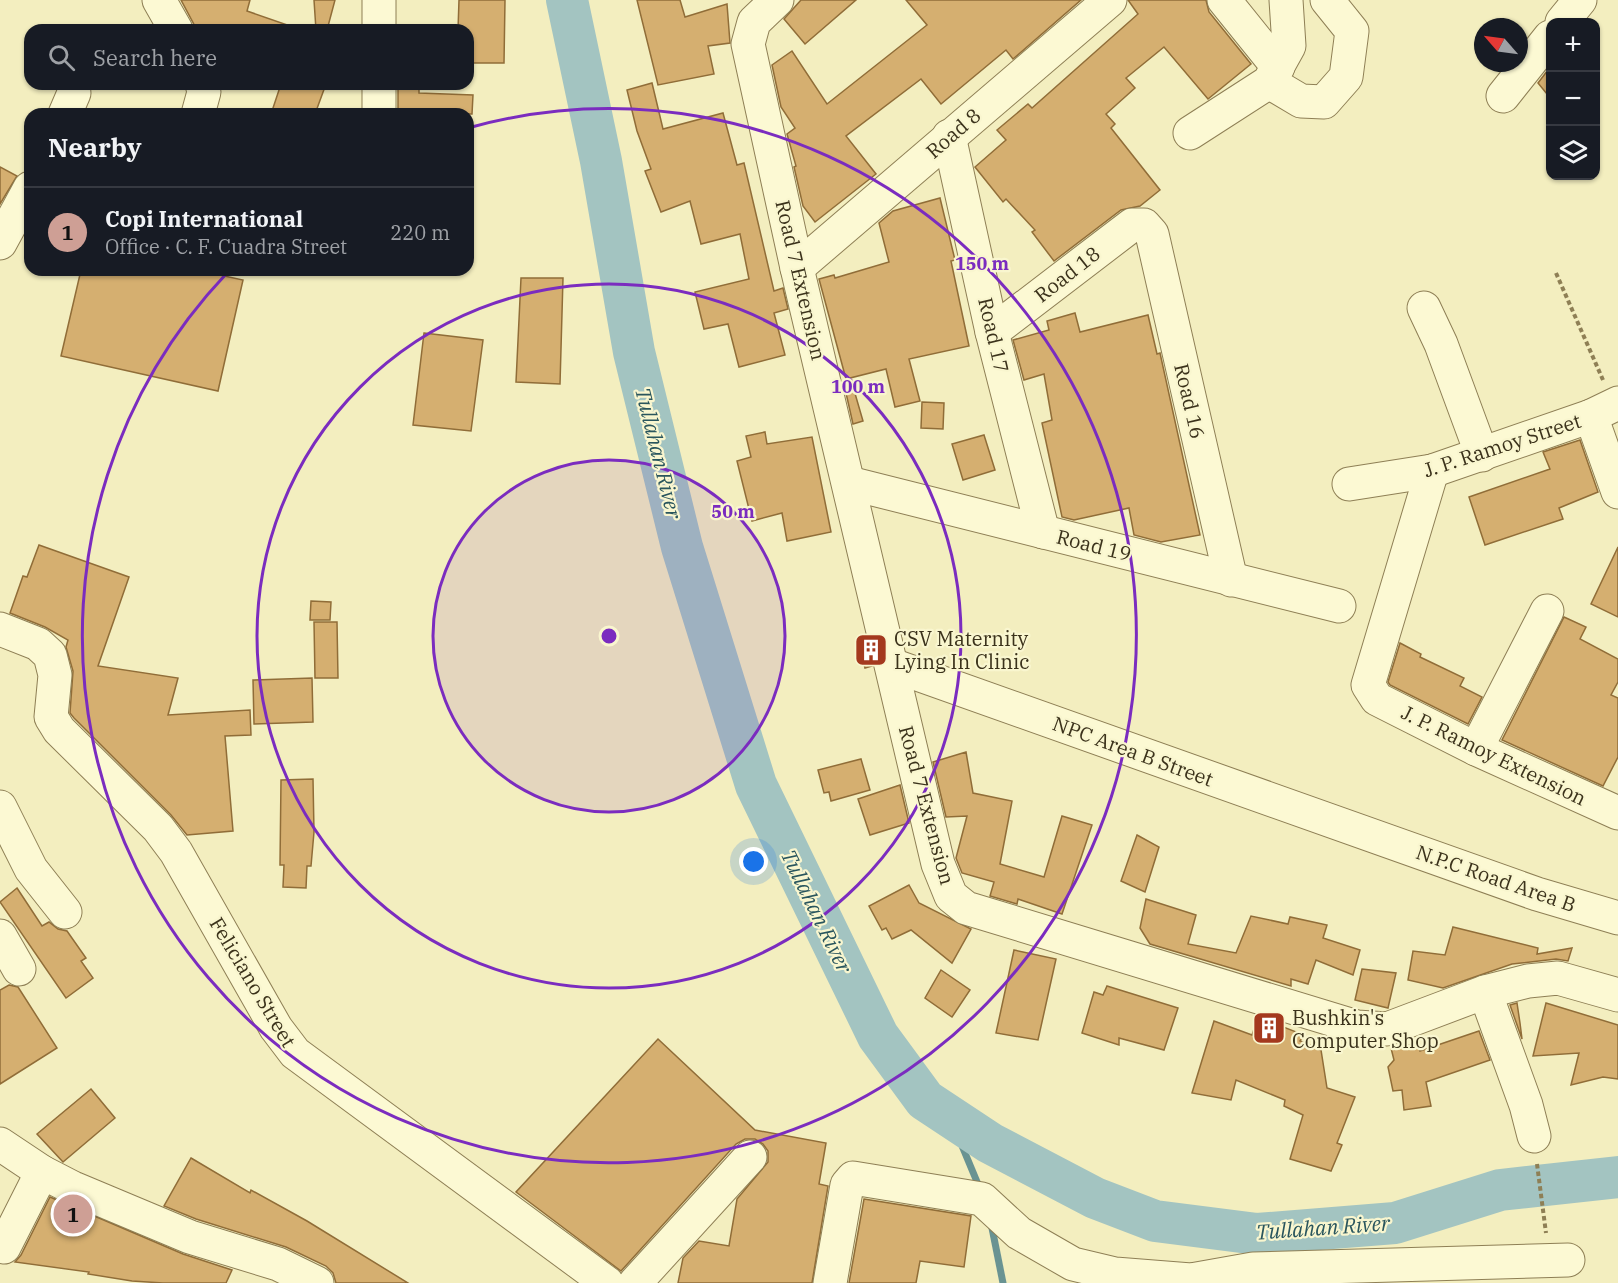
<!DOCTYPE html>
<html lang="en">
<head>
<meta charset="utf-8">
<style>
  :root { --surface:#171b24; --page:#20242c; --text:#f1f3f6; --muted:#9ea1a6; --line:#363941; --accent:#ce9f95 }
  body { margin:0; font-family:"IBM Plex Serif",serif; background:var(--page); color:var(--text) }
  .controls { position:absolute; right:18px; top:18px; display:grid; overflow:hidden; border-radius:12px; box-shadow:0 2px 4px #0004 }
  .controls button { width:54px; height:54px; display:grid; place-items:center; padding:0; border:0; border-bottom:2px solid var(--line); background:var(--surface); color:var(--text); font:30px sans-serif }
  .compass { position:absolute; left:1474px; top:18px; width:54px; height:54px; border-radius:50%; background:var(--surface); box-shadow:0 2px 4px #0004; rotate:298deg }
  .you { position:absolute; left:754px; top:862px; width:21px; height:21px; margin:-15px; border:4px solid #fff; border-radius:50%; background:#1a73e8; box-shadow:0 0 0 9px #1a73e833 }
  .badge { display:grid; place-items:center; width:39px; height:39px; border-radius:50%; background:var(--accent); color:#111; font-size:20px; font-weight:700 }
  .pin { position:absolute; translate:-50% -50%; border:3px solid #fff; box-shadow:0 2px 6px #0006 }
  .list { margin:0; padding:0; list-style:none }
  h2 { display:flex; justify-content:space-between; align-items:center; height:78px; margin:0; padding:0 24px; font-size:26px }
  h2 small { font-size:20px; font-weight:400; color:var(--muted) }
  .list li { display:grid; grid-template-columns:39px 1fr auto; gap:18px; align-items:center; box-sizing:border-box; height:90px; padding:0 24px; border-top:2px solid var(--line) }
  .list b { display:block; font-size:22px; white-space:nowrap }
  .list p { margin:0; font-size:20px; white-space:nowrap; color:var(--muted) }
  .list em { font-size:20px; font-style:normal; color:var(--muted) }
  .icon { flex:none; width:33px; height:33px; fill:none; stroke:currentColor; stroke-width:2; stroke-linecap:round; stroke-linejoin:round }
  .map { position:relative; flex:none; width:1618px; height:1283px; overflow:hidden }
  .search { position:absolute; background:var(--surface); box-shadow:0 2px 4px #0004; left:24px; top:24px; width:450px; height:66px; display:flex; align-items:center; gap:15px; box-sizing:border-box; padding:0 21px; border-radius:18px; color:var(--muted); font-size:22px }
  .panel { position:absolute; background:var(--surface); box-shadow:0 2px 4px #0004; left:24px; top:108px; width:450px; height:168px; border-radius:18px }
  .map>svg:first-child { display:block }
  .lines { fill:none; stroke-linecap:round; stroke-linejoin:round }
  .stream { stroke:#699392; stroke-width:7 }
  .river { stroke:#a3c4c1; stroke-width:42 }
  .building { fill:#d5af70; stroke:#906d38; stroke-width:1.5 }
  .minor-casing { stroke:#8e7f55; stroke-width:35 }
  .path { stroke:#8e7f55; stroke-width:4; stroke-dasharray:4.5 3; stroke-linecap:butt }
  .minor { stroke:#fcf9d3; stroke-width:33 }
  .ring { fill:none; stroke:#7b2cbf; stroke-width:3 }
  .labels { text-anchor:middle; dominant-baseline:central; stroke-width:4.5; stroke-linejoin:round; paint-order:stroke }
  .street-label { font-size:20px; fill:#3b321b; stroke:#f9f6cf }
  .poi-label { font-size:20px; fill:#3b321b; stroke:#f9f6cf; text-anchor:start }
  .water-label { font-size:21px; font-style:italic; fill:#29555d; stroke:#f9f6cf }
  .centre { fill:#7b2cbf; stroke:#f9f6cf; stroke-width:3 }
  .ring-label { font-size:18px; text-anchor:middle; font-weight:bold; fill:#7b2cbf; stroke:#f9f6cf; stroke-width:4.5; stroke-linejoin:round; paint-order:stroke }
</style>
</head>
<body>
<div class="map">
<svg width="1618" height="1283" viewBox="0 0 1618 1283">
  <rect width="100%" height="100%" fill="#f3eebf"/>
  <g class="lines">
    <g class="stream">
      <polyline points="950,1117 980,1189"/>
      <polyline points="991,1223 1003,1283"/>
    </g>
    <polyline class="river" points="567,0 601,161 634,352 682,547 756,785 878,1036 925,1100 990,1143 1095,1198 1155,1221 1257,1234 1395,1223 1500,1190 1618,1177"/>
  </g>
  <g class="building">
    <polygon points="181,0 250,0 247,11 293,27 292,30 197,30"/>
    <polygon points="314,0 335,0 327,30 316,30"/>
    <polygon points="459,0 505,0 504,63 468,63 468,30 458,30"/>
    <polygon points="637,0 680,0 685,17 727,4 730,43 708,46 714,74 658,85"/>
    <polygon points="801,0 856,0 805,44 784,19"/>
    <polygon points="906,0 1081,0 1013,59 1006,50 941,104 921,79 846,136 876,174 815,222 803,206 794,167 796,166 787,134 795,128 781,107 772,65 792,51 827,104 927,25"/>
    <polygon points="1128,0 1206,0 1209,12 1251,64 1208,99 1164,47 1126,78 1135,88 1106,114 1115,124 1111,128 1160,190 1140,206 1121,210 1054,261 1032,232 1035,230 1006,199 1003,202 975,167 1006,140 997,130 1028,104 1032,108 1138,14"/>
    <polygon points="1551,66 1551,99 1538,83"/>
    <polygon points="652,83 663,129 723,113 737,165 744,163 774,291 783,288 788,309 774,313 785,355 739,367 728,324 704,329 695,292 749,279 740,234 701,244 690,201 661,212 645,171 651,169 637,131 627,90"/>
    <polygon points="281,84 326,84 315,114 271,114"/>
    <polygon points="398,84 419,84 419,93 473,95 472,114 398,114"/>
    <polygon points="0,167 17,176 0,204"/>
    <polygon points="940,198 955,260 951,261 969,346 909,359 920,401 895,407 886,369 846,379 819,279 834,275 835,278 889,262 879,223 893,211"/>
    <polygon points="81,270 197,270 243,280 218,391 61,356"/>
    <polygon points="521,278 563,278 560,384 516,382"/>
    <polygon points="1075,313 1080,332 1148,315 1157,354 1160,353 1200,535 1161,542 1134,535 1129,508 1074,520 1062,517 1042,423 1052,420 1044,374 1024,380 1013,340 1049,330 1047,321"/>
    <polygon points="424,333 483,340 471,431 413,425"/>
    <polygon points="854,390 863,421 853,424 846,393"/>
    <polygon points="922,402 944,403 943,429 921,428"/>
    <polygon points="765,432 767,444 812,437 831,532 787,541 782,513 752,521 737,461 751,457 746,436"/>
    <polygon points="984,435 995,470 963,480 952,444"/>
    <polygon points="1580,440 1598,492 1559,508 1563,519 1485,545 1469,497 1550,469 1543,452"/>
    <polygon points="39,545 129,577 98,666 178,678 168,715 250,710 251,735 225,736 233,831 187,835 171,815 74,718 70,713 73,671 66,647 68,640 45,627 10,613 23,576 27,577"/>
    <polygon points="1618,547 1618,617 1591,604"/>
    <polygon points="311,601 331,602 330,620 310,620"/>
    <polygon points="1564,617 1586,627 1580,639 1618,659 1618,682 1611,695 1618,698 1618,757 1603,786 1502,740"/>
    <polygon points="314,622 337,622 338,678 315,678"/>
    <polygon points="865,636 872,666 865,668 858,638"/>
    <polygon points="1400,643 1421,654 1420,657 1464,678 1460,686 1482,697 1468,724 1390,685 1388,682"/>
    <polygon points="312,678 313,722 254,724 253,680"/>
    <polygon points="966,752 973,793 1012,801 1000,864 1044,877 1062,816 1092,825 1062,914 1018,899 1017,904 990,896 994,882 962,873 956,858 967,816 946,817 933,762"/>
    <polygon points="861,759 870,790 831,801 829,792 824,793 818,770"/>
    <polygon points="313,779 314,832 311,866 307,866 306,888 283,887 284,865 280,865 281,780"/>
    <polygon points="900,785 909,823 870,835 858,799"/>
    <polygon points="1137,835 1159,847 1145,892 1121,881"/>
    <polygon points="909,885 919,903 971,929 952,963 911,930 892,939 886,928 882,930 869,906"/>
    <polygon points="17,888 42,926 49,922 58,929 67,931 86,958 81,961 93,978 66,998 0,902"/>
    <polygon points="1146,899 1196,915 1188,944 1236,953 1251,916 1288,924 1290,917 1327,925 1323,938 1360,950 1353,975 1316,960 1308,984 1291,979 1291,986 1150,944 1140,928"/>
    <polygon points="1453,927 1538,948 1537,954 1572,948 1568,961 1556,959 1512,964 1443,988 1408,980 1413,951 1445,955"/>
    <polygon points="1014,950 1056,959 1038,1040 996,1033"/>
    <polygon points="1362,969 1396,973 1388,1008 1355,1000"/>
    <polygon points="941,970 970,990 952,1017 925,998"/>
    <polygon points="9,985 18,987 57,1048 0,1084 0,990"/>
    <polygon points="1107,986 1178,1008 1164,1050 1119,1038 1119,1045 1082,1033 1094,992 1103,995"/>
    <polygon points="1517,1003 1520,1023 1522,1039 1510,1005"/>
    <polygon points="1546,1003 1618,1025 1618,1079 1603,1077 1571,1085 1579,1053 1533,1056"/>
    <polygon points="1258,1017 1304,1035 1300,1041 1321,1050 1327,1088 1355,1097 1337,1143 1342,1145 1331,1171 1290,1159 1303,1115 1284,1106 1285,1100 1236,1080 1231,1100 1192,1093 1214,1021 1252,1035"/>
    <polygon points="1479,1031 1490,1060 1426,1082 1431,1106 1404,1110 1402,1090 1393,1091 1388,1067 1394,1060 1391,1048 1418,1043 1420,1051"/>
    <polygon points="658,1039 755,1130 826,1143 819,1184 828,1186 812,1283 678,1283 683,1258 699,1241 729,1246 737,1199 768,1162 768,1151 763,1144 755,1139 745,1139 736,1144 621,1271 516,1192"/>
    <polygon points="91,1089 115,1118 63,1162 37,1134"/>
    <polygon points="191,1158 250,1193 251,1190 307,1221 408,1283 336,1283 333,1273 326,1266 286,1247 196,1219 164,1206"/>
    <polygon points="50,1197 183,1254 232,1270 226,1283 163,1283 132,1281 88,1274 89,1272 15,1262 21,1255"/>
    <polygon points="864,1199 971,1216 964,1267 920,1261 916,1283 849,1283"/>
  </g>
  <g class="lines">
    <g class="minor-casing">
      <g id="minor">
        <polyline points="159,0 176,30"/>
        <polyline points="379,0 379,30"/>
        <polyline points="777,0 754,22 748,44 797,268 938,864 951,896 966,908 1357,1027 1387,1029 1485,992 1528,981 1558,978 1618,995"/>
        <polyline points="1224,0 1278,67"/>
        <polyline points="1562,22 1580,0"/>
        <polyline points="1269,82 1301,101 1324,102 1346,77 1352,31 1327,0"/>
        <polyline points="379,84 379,114"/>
        <polyline points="1503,96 1550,37"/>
        <polyline points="65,114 74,93"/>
        <polyline points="198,114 204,92 202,84"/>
        <polyline points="1190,133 1269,82 1289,46 1286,0"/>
        <polyline points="949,136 992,332 1043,532"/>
        <polyline points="0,243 30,188"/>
        <polyline points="797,268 1110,0"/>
        <polyline points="1424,308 1441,344 1482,455"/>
        <polyline points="992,332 1132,225 1144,225 1152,234 1231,580"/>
        <polyline points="1591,416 1618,492"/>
        <polyline points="1432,471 1368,685 1377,699 1476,749 1618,813"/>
        <polyline points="849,483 1339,606"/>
        <polyline points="1349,484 1432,471 1591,416 1618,403"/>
        <polyline points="0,629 38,644 50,655 55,675 51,717 59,730 158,828 176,852 276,1028 295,1053 607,1283"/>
        <polyline points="892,665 1537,894 1618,918"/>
        <polyline points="1476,749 1547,611"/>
        <polyline points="0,807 31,869 65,912"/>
        <polyline points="0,936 19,969"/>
        <polyline points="1485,992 1526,1105 1534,1136"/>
        <polyline points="0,1144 42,1172 73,1188 190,1237 278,1264 317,1283"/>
        <polyline points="4,1247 42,1172"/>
        <polyline points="635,1283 750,1157"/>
        <polyline points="830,1283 847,1185 853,1178 982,1199 1019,1233 1073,1264 1115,1274 1191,1280 1253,1269 1568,1260"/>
      </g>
    </g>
    <g class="path">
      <polyline points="1556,273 1603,380"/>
      <polyline points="1537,1164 1546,1233"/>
    </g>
    <use href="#minor" class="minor"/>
  </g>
  <circle cx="609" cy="636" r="176" fill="#7b2cbf" fill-opacity=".12"/>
  <g class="ring">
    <circle cx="609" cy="636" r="176"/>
    <circle cx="609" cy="636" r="352"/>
    <path d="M468 128A527 527 0 1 1 227 273"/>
  </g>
  <defs>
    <g id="building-square" transform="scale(1.725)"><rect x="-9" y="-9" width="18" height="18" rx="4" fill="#a4391e" stroke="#f9f6cf"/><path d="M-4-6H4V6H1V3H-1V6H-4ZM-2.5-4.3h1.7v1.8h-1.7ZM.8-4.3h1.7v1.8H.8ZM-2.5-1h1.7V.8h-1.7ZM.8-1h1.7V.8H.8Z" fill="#fff"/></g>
  </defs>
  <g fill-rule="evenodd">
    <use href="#building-square" x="871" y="650"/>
    <use href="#building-square" x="1269" y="1028"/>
  </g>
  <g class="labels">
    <g class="street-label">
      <text transform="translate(953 133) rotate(-41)">Road 8</text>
      <text transform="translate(1067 274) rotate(-38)">Road 18</text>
      <text transform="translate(801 280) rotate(77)">Road 7 Extension</text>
      <text transform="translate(994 335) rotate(77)">Road 17</text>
      <text transform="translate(1190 401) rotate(77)">Road 16</text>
      <text transform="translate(1502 445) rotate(-18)">J. P. Ramoy Street</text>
      <text transform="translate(1094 545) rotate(14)">Road 19</text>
      <text transform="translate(1133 751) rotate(20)">NPC Area B Street</text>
      <text transform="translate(1494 755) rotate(26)">J. P. Ramoy Extension</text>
      <text transform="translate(927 805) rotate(75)">Road 7 Extension</text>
      <text transform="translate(1496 878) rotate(19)">N.P.C Road Area B</text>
      <text transform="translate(253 982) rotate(59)">Feliciano Street</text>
    </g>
    <g class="poi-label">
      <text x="894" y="638">CSV Maternity<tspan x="894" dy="23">Lying In Clinic</tspan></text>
      <text x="1292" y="1017">Bushkin's<tspan x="1292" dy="23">Computer Shop</tspan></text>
    </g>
    <g class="water-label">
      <text transform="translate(659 453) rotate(76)">Tullahan River</text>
      <text transform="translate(817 911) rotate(64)">Tullahan River</text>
      <text transform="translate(1323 1227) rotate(-4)">Tullahan River</text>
    </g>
  </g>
  <circle cx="609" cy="636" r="9" class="centre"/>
  <g class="ring-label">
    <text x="982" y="270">150 m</text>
    <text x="858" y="393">100 m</text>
    <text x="733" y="518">50 m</text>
  </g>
</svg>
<div class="controls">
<button>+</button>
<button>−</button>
<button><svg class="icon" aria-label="layers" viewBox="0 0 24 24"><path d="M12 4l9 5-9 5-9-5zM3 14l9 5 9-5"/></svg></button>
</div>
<svg class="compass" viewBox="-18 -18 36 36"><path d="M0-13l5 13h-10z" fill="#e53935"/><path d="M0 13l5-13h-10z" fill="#9ea1a6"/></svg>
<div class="you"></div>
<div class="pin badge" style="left:73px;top:1214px">1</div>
<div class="search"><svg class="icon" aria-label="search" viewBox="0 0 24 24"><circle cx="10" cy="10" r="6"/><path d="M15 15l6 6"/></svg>Search here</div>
<section class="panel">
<h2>Nearby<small></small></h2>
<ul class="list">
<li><span class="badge">1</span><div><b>Copi International</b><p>Office · C. F. Cuadra Street</p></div><em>220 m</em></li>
</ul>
</section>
</div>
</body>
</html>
